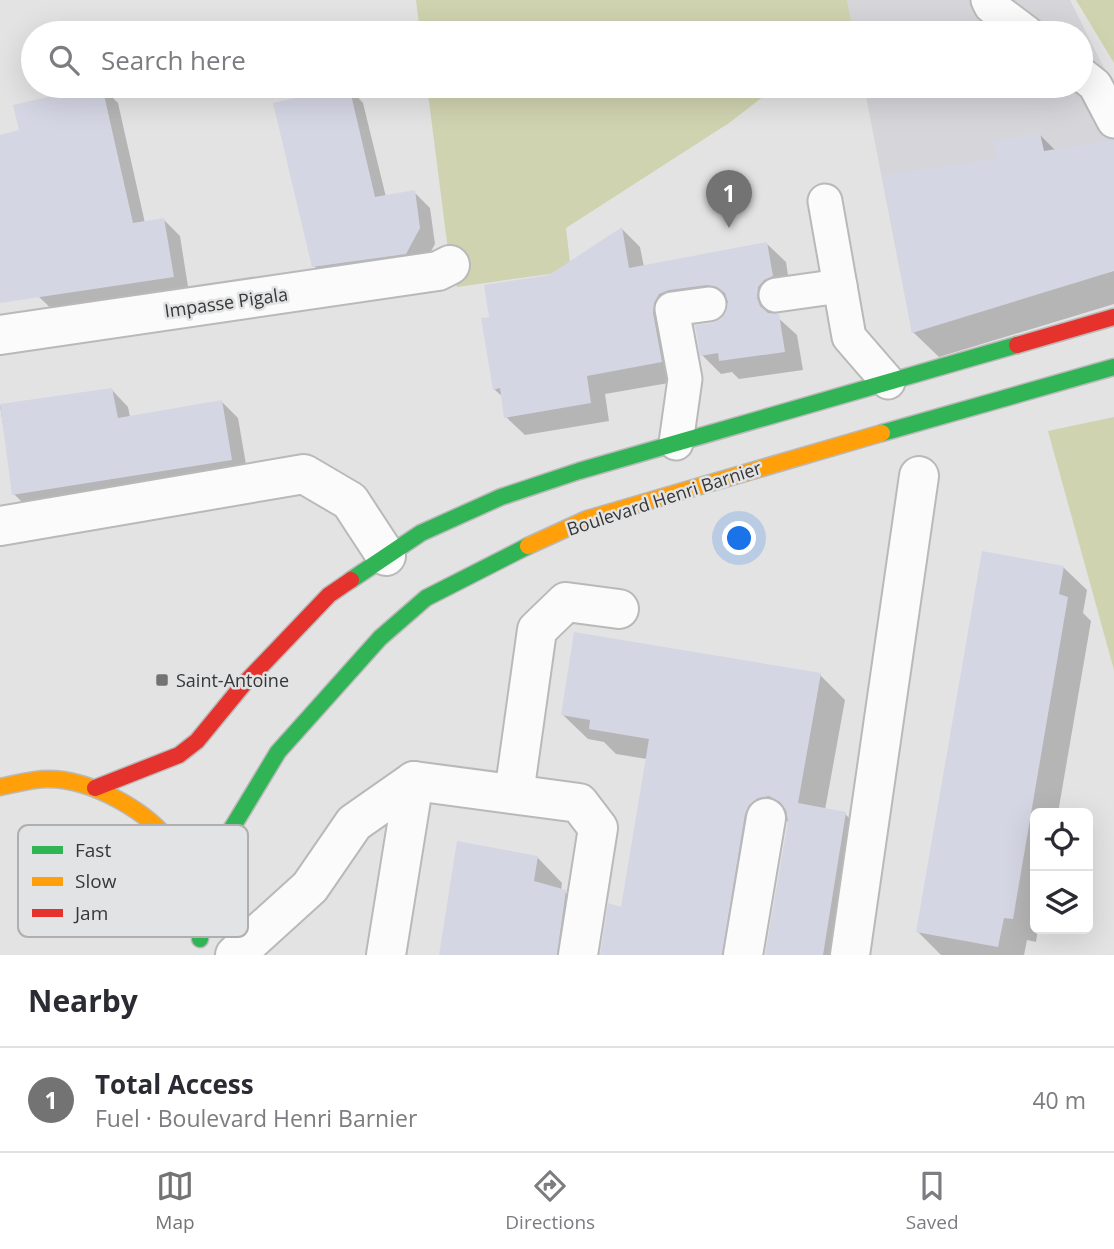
<!DOCTYPE html>
<html lang="en">
<head>
<meta charset="utf-8">
<style>
  :root { --surface:#fff; --page:#f2f2f3; --text:#2b2b33; --muted:#7c7c81; --line:#e1e1e2; --accent:#737373 }
  body { margin:0; font-family:"Open Sans",sans-serif; background:var(--page); color:var(--text) }
  .controls { position:absolute; right:21px; bottom:21px; display:grid; overflow:hidden; border-radius:10px; box-shadow:0 7px 28px #0002 }
  .controls button { width:63px; height:63px; display:grid; place-items:center; padding:0; border:0; border-bottom:2px solid var(--line); background:var(--surface); color:var(--text); font:35px sans-serif }
  .you { position:absolute; left:740px; top:539px; width:24px; height:24px; margin:-18px; border:5px solid #fff; border-radius:50%; background:#1a73e8; box-shadow:0 0 0 10px #1a73e833 }
  .badge { display:grid; place-items:center; width:46px; height:46px; border-radius:50%; background:var(--accent); color:#fff; font-size:23px; font-weight:700 }
  .pin { position:absolute; translate:-50% -58px; filter:drop-shadow(0 2px 4px #0008) }
  .pin::after { content:''; position:absolute; top:37px; width:24px; height:21px; background:inherit; clip-path:polygon(0 0,100% 0,50% 100%) }
  .list { margin:0; padding:0; list-style:none }
  h2 { display:flex; justify-content:space-between; align-items:center; height:91px; margin:0; padding:0 28px; font-size:30px }
  h2 small { font-size:23px; font-weight:400; color:var(--muted) }
  .list li { display:grid; grid-template-columns:46px 1fr auto; gap:21px; align-items:center; box-sizing:border-box; height:105px; padding:0 28px; border-top:2px solid var(--line) }
  .list b { display:block; font-size:26px; white-space:nowrap }
  .list p { margin:0; font-size:23px; white-space:nowrap; color:var(--muted) }
  .list em { font-size:23px; font-style:normal; color:var(--muted) }
  .icon { flex:none; width:38px; height:38px; fill:none; stroke:currentColor; stroke-width:2; stroke-linecap:round; stroke-linejoin:round }
  .map { position:relative; flex:none; width:1114px; height:955px; overflow:hidden }
  .search { position:absolute; background:var(--surface); box-shadow:0 7px 28px #0002; left:21px; right:21px; top:21px; height:77px; display:flex; align-items:center; gap:18px; box-sizing:border-box; padding:0 24px; border-radius:38px; color:var(--muted); font-size:26px }
  .sheet { height:196px; background:var(--surface) }
  nav { display:flex; justify-content:space-around; align-items:center; box-sizing:border-box; height:98px; border-top:2px solid var(--line); background:var(--surface); font-size:19px; color:var(--muted) }
  nav a { display:grid; justify-items:center; gap:4px }
  nav .on { color:var(--accent) }
  .map>svg:first-child { display:block }
  .built { fill:#d5d5da }
  .green { fill:#d0d3af }
  .shadow { fill:#0003 }
  .building { fill:#d5d6e4 }
  .lines { fill:none; stroke-linecap:round; stroke-linejoin:round }
  .lane-casing { stroke:#b9b9ba; stroke-width:37 }
  .street-casing { stroke:#b9b9ba; stroke-width:42 }
  .fast-casing { stroke:#b9b9ba; stroke-width:19 }
  .slow-casing { stroke:#b9b9ba; stroke-width:19 }
  .jam-casing { stroke:#b9b9ba; stroke-width:19 }
  .lane { stroke:#fbfbfb; stroke-width:33 }
  .street { stroke:#fbfbfb; stroke-width:38 }
  .fast { stroke:#30b455; stroke-width:16 }
  .slow { stroke:#ff9f0a; stroke-width:16 }
  .jam { stroke:#e5322d; stroke-width:16 }
  .poi-dot { fill:#737373; stroke:#e2e3e4; stroke-width:2.5 }
  .labels { text-anchor:middle; dominant-baseline:central; stroke-width:5; stroke-linejoin:round; paint-order:stroke }
  .street-label { font-size:18px; fill:#373737; stroke:#e2e3e4 }
  .poi-label { font-size:18px; fill:#373737; stroke:#e2e3e4; text-anchor:start }
  .key { fill:#e2e3e4; stroke:#afafb0; stroke-width:2 }
  .key-label { font-size:19px; fill:#373737 }
</style>
</head>
<body>
<div class="map">
<svg width="1114" height="955" viewBox="0 0 1114 955">
  <rect width="100%" height="100%" fill="#e3e3e3"/>
  <polygon class="built" points="847,0 1070,0 1114,88 1114,270 912,333 864,86 1081,86 1081,33 854,33"/>
  <g class="green">
    <polygon points="416,0 847,0 852,25 842,33 420,33"/>
    <polygon points="1076,0 1114,0 1114,63"/>
    <polygon points="427,86 777,86 729,123 566,228 571,271 457,287 450,265"/>
    <polygon points="1114,417 1114,670 1048,431"/>
  </g>
  <g class="shadow">
    <polygon points="101,86 118,103 145,223 164,220 180,236 189,293 56,313 39,297 0,213 0,137 21,132"/>
    <polygon points="348,87 363,103 386,197 414,192 430,208 435,244 422,268 329,282 314,266"/>
    <polygon points="1040,135 1056,151 1114,145 1114,304 939,357 913,332 999,160"/>
    <polygon points="622,229 640,247 644,267 767,244 786,262 791,295 777,306 775,315 797,335 803,370 739,379 732,372 721,374 702,355 728,313 730,303 689,308 680,381 605,394 609,421 525,435 506,417 504,398 494,389 491,318 549,276"/>
    <polygon points="112,390 128,407 130,417 222,402 238,418 248,476 30,510 14,494 0,406"/>
    <polygon points="1063,567 1087,590 1083,613 1091,621 1058,813 1035,813 1035,929 1038,929 1036,942 1027,940 1024,955 941,955 917,931"/>
    <polygon points="820,675 845,700 825,810 845,814 870,839 851,955 767,955 789,821 783,822 749,955 602,955 622,909 647,759 616,754 604,742 588,739 563,715"/>
    <polygon points="538,858 562,883 561,891 565,892 590,917 584,955 441,955"/>
  </g>
  <g class="building">
    <polygon points="96,86 102,86 133,223 164,218 174,277 0,303 0,135 19,130 13,105"/>
    <polygon points="349,86 375,197 415,190 420,228 406,254 312,267 273,103"/>
    <polygon points="1040,133 1044,151 1114,140 1114,271 912,333 883,175 997,159 993,141"/>
    <polygon points="622,227 629,268 767,242 773,276 764,280 758,287 757,298 760,306 768,313 779,314 785,352 719,361 718,353 700,356 695,325 712,323 721,319 726,312 728,302 725,293 717,287 707,285 669,290 659,294 654,303 653,313 662,362 587,376 591,403 504,418 500,388 493,390 481,318 489,317 484,285 549,275"/>
    <polygon points="112,388 118,418 222,400 232,460 12,495 0,404"/>
    <polygon points="982,551 1064,566 1059,594 1068,597 1013,919 1004,918 998,947 916,932"/>
    <polygon points="574,632 821,673 798,803 846,812 823,955 765,955 788,821 786,810 780,802 769,796 758,798 749,805 745,814 722,955 600,955 608,903 621,907 649,739 589,729 590,720 561,715"/>
    <polygon points="457,841 538,856 534,881 566,890 557,955 439,955"/>
  </g>
  <g class="lines">
    <g class="lane-casing">
      <g id="lane">
        <polyline points="988,0 991,6 1027,33"/>
        <polyline points="1081,74 1095,85 1114,121"/>
        <polyline points="825,201 840,286"/>
        <polyline points="776,295 840,286 849,337 888,382"/>
        <polyline points="676,443 685,379 672,309 709,304"/>
      </g>
    </g>
    <g class="street-casing">
      <g id="street">
        <polyline points="0,335 438,271 450,265"/>
        <polyline points="0,526 304,474 350,501 386,556"/>
        <polyline points="514,794 537,630 566,602 619,609"/>
        <polyline points="235,955 310,887 354,823 414,781 579,803 598,828 578,955"/>
        <polyline points="386,955 414,781"/>
        <polyline points="743,955 766,818"/>
        <polyline points="850,955 919,476"/>
      </g>
    </g>
    <g class="fast-casing">
      <g id="fast">
        <polyline points="882,433 1114,367"/>
        <polyline points="351,580 421,533 501,497 579,471 1017,345"/>
        <polyline points="200,939 212,861 278,752 380,638 426,598 528,546"/>
      </g>
    </g>
    <g class="slow-casing">
      <g id="slow">
        <polyline points="528,546 587,519 882,433"/>
        <path d="M0,787C15,784 32,779 48,779C91,779 149,811 173,846C188,867 194,892 197,917"/>
      </g>
    </g>
    <g class="jam-casing">
      <g id="jam">
        <polyline points="1017,345 1114,317"/>
        <polyline points="95,788 179,755 197,741 243,685 329,595 351,580"/>
      </g>
    </g>
    <use href="#lane" class="lane"/>
    <use href="#street" class="street"/>
    <use href="#fast" class="fast"/>
    <use href="#slow" class="slow"/>
    <use href="#jam" class="jam"/>
  </g>
  <rect class="poi-dot" x="155" y="673" width="14" height="14" rx="3.5"/>
  <g class="labels">
    <g class="street-label">
      <text transform="translate(226 302) rotate(-8)">Impasse Pigala</text>
      <text transform="translate(664 498) rotate(-18)">Boulevard Henri Barnier</text>
    </g>
    <g class="poi-label">
      <text x="176" y="680">Saint-Antoine</text>
    </g>
  </g>
  <rect x="18" y="825" width="230" height="112" rx="10" class="key"/>
  <rect x="32" y="846" width="31" height="8" fill="#30b455"/>
  <rect x="32" y="877" width="31" height="9" fill="#ff9f0a"/>
  <rect x="32" y="909" width="31" height="8" fill="#e5322d"/>
  <g class="key-label">
    <text x="75" y="857">Fast</text>
    <text x="75" y="888">Slow</text>
    <text x="75" y="920">Jam</text>
  </g>
</svg>
<div class="controls">
<button><svg class="icon" aria-label="locate" viewBox="0 0 24 24"><circle cx="12" cy="12" r="6"/><path d="M12 2v4M12 18v4M2 12h4M18 12h4"/></svg></button>
<button><svg class="icon" aria-label="layers" viewBox="0 0 24 24"><path d="M12 4l9 5-9 5-9-5zM3 14l9 5 9-5"/></svg></button>
</div>
<div class="you"></div>
<div class="pin badge" style="left:729px;top:228px">1</div>
<div class="search"><svg class="icon" aria-label="search" viewBox="0 0 24 24"><circle cx="10" cy="10" r="6"/><path d="M15 15l6 6"/></svg>Search here</div>
</div>
<section class="sheet">
<h2>Nearby<small></small></h2>
<ul class="list">
<li><span class="badge">1</span><div><b>Total Access</b><p>Fuel · Boulevard Henri Barnier</p></div><em>40 m</em></li>
</ul>
</section>
<nav>
<a class="on"><svg class="icon" aria-label="map" viewBox="0 0 24 24"><path d="M3 6l6-2 6 2 6-2v14l-6 2-6-2-6 2zM9 4v14M15 6v14"/></svg>Map</a>
<a><svg class="icon" aria-label="directions" viewBox="0 0 24 24"><path d="M12 3l9 9-9 9-9-9zM9 14v-3h6M13 9l2 2-2 2"/></svg>Directions</a>
<a><svg class="icon" aria-label="saved" viewBox="0 0 24 24"><path d="M7 4h10v16l-5-4-5 4z"/></svg>Saved</a>
</nav>
</body>
</html>
